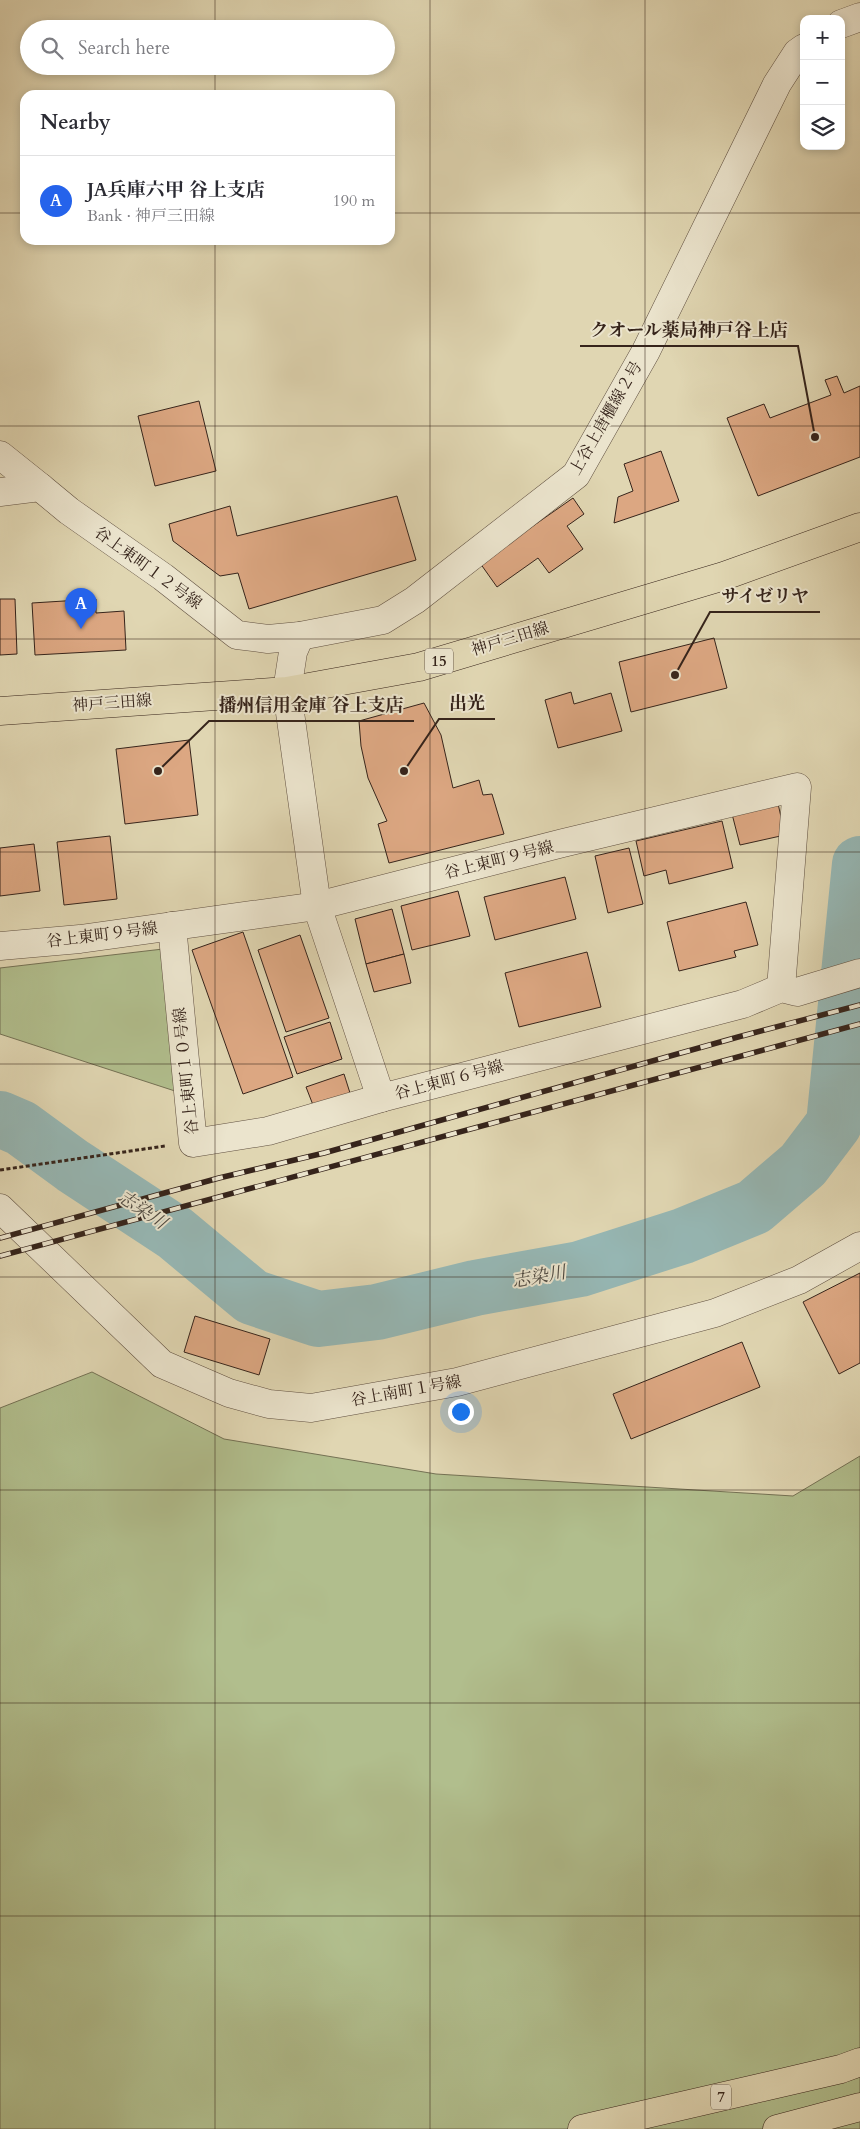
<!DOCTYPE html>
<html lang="en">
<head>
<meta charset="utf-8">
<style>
  :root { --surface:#fff; --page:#f2f2f3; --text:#2b2b33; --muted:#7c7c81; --line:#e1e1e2; --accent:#2563eb }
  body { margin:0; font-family:Cardo,"Noto Serif JP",serif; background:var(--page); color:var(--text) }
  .controls { position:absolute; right:15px; top:15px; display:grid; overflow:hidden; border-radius:10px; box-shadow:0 2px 8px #0003 }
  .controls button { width:45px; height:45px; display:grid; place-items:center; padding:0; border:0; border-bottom:1px solid var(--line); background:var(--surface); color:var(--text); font:25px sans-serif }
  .you { position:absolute; left:460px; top:1411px; width:18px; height:18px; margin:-12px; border:4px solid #fff; border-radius:50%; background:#1a73e8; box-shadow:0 0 0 8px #1a73e833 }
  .badge { display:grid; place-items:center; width:32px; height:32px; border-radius:50%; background:var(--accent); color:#fff; font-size:16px; font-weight:700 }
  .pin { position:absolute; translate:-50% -41px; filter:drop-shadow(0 1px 2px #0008) }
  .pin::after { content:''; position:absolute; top:26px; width:18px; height:15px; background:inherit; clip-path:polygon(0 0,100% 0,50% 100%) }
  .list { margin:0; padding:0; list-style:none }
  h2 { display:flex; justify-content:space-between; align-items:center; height:65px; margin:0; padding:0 20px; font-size:21px }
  h2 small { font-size:16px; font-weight:400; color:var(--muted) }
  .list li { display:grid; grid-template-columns:32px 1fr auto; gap:15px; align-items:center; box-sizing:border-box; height:90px; padding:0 20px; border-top:1px solid var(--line) }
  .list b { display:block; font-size:19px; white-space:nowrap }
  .list p { margin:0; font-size:16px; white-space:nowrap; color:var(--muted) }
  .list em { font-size:16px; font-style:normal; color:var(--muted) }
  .icon { flex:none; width:28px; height:28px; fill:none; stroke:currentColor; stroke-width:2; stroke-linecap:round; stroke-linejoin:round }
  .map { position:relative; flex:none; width:860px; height:2129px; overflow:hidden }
  .search { position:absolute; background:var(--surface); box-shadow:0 2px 8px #0003; left:20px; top:20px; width:375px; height:55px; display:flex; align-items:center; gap:12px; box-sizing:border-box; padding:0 18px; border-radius:28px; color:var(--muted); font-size:19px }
  .panel { position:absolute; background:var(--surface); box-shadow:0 2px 8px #0003; left:20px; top:90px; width:375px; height:155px; border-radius:15px }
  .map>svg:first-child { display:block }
  .green { fill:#b1be8d; stroke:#747154 }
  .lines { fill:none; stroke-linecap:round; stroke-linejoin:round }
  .river { stroke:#96b7b4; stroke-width:56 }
  .building { fill:#dca782; stroke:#36241b }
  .minor-casing { stroke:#605041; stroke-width:29 }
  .tertiary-casing { stroke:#605041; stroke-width:29 }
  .primary-casing { stroke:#36241b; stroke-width:29 }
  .motorway-casing { stroke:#36241b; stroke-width:29 }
  .path { stroke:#36241b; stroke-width:3; stroke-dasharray:4 2.5; stroke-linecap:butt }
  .minor { stroke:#ebe4cd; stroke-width:28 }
  .tertiary { stroke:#ebe4cd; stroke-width:28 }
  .primary { stroke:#e0d6b2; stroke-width:28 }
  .motorway { stroke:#e0d6b2; stroke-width:28 }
  .rail-casing { stroke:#36241b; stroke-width:5.5 }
  .rail { stroke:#ebe4cd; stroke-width:4; stroke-dasharray:11; stroke-linecap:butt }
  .grid { fill:none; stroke:#36241b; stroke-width:1; stroke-opacity:0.55 }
  .labels { text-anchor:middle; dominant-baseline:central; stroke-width:4; stroke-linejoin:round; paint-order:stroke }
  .shield { fill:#ebe4cd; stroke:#6c5e50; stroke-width:1 }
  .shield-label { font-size:15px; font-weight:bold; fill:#36241b }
  .street-label { font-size:16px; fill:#36241b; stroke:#ebe4cd }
  .water-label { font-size:18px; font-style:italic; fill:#4e4941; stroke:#ebe4cd }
  .leader { fill:none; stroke:#36241b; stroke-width:2 }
  .callout-dot { fill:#36241b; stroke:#ebe4cd; stroke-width:2 }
  .callout-label { font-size:18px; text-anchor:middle; font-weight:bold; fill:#36241b; stroke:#ebe4cd; stroke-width:4; stroke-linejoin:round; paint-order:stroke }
</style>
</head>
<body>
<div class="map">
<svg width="860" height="2129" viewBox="0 0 860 2129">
  <rect width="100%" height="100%" fill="#e0d6b2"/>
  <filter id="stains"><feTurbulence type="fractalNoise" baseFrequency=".004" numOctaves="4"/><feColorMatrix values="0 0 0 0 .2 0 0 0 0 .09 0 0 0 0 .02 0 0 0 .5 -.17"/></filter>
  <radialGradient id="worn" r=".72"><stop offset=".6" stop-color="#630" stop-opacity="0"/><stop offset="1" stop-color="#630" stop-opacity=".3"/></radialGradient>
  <g class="green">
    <polygon points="163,949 178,1092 0,1034 0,968"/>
    <polygon points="92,1372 224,1439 436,1474 793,1496 860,1456 860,2129 0,2129 0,1408"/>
  </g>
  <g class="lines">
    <polyline class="river" points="0,1119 21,1128 73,1166 175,1233 252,1297 318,1319 377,1312 475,1288 580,1269 683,1236 754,1207 803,1165 834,1124 860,864"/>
  </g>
  <g class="building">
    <polygon points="837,376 844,393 860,386 860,457 758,496 727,418 764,404 770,418 831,395 825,380"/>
    <polygon points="199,401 216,471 155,486 138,416"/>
    <polygon points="661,451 679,501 614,523 618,497 633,491 624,464"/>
    <polygon points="397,496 416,560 249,609 238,573 220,576 173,541 169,524 230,506 237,536"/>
    <polygon points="573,498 584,514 567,526 583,549 549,573 538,558 497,587 480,563"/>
    <polygon points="0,599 15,599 17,654 0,655"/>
    <polygon points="96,599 96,613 124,611 126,650 35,655 32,603"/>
    <polygon points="714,638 727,688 631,712 619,662"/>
    <polygon points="571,692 574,704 611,693 622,731 558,748 545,700"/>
    <polygon points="424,703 441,735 453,788 479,780 483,795 492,794 504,834 389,863 378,824 387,821 368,778 361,746 359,721"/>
    <polygon points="189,740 198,815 125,824 116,749"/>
    <polygon points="777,799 785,835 740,845 731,810"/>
    <polygon points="722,821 733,868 669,884 666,870 644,876 636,841"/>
    <polygon points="110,836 117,899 64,905 57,842"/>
    <polygon points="34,844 40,891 0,896 0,848"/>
    <polygon points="629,848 643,904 608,913 595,856"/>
    <polygon points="565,877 576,919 495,940 484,897"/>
    <polygon points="458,891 470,936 412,950 401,906"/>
    <polygon points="746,902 758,945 734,951 736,957 679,971 667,922"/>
    <polygon points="392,909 404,954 366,964 355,919"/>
    <polygon points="243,932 293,1077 243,1094 192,950"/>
    <polygon points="300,935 329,1018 286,1032 258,950"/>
    <polygon points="587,952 601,1007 519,1027 505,973"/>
    <polygon points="404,954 411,983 374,992 366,964"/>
    <polygon points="330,1022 342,1059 297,1074 284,1037"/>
    <polygon points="344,1074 350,1093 313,1105 306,1087"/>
    <polygon points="860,1273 860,1363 839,1374 803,1302"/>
    <polygon points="195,1316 270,1339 259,1375 184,1352"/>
    <polygon points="742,1342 760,1387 631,1439 613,1394"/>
  </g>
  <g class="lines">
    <g class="minor-casing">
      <g id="minor">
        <polyline points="841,24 860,17"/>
        <polyline points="0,455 40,487"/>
        <polyline points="0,492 40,487 69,511 163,577 237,635 268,639 300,636 383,620 415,600 576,475 646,351 777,84 797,53 804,48"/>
        <polyline points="300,636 293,652 287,691 317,906 381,1098 743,1004 781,988 797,992 860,973"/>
        <polyline points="172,926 193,1143 268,1131 381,1098"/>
        <polyline points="0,946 80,939 317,906 563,843 797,787 781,988"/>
      </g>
    </g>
    <g class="tertiary-casing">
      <polyline id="tertiary" points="0,1208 162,1364 229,1393 269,1404 311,1408 457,1382 715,1313 799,1280 860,1246"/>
    </g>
    <g class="primary-casing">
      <polyline id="primary" points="0,711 287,691 419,667 724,576 860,527"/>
    </g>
    <g class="motorway-casing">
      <g id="motorway">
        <polyline points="582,2129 841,2069 860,2062"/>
        <polyline points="777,2129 860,2107"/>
      </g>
    </g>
    <polyline class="path" points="0,1170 165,1146"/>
    <use href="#minor" class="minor"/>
    <use href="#tertiary" class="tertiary"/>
    <use href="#primary" class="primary"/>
    <use href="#motorway" class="motorway"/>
    <g class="rail-casing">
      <g id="rail">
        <polyline points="0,1238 219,1178 324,1153 738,1037 860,1005"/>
        <polyline points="0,1256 860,1024"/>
      </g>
    </g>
    <use href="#rail" class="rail"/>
  </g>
  <path class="grid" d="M215,0V29M430,0V2129M645,0V2129M215,66V95M0,213H25M390,213H860M215,240V2129M0,426H860M0,639H860M0,852H860M0,1064H860M0,1277H860M0,1490H860M0,1703H860M0,1916H860"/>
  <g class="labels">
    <g class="shield">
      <rect x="425" y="648.5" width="28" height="25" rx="4"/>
      <rect x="711" y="2084.5" width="20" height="25" rx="4"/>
    </g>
    <g class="shield-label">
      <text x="439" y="661">15</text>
      <text x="721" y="2097">7</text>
    </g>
    <g class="street-label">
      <text transform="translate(606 418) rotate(-60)">上谷上唐櫃線２号</text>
      <text transform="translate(148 568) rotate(36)">谷上東町１２号線</text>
      <text transform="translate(510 639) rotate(-17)">神戸三田線</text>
      <text transform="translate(112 703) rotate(-4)">神戸三田線</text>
      <text transform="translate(499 860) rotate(-14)">谷上東町９号線</text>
      <text transform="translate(102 935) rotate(-7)">谷上東町９号線</text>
      <text transform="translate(186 1071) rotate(-96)">谷上東町１０号線</text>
      <text transform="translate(449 1080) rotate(-15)">谷上東町６号線</text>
      <text transform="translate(406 1391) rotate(-10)">谷上南町１号線</text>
    </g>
    <g class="water-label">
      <text transform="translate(142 1210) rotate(34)">志染川</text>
      <text transform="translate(539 1277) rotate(-10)">志染川</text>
    </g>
  </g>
  <path class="leader" d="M815 437L798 346H580M675 675L710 612H820M404 771L439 719H495M158 771L209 721H414"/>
  <g class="callout-dot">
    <circle cx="815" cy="437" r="5"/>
    <circle cx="675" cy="675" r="5"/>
    <circle cx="404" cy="771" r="5"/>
    <circle cx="158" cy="771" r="5"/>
  </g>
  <g class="callout-label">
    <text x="689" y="336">クオール薬局神戸谷上店</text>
    <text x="765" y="602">サイゼリヤ</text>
    <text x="467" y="709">出光</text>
    <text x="311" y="711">播州信用金庫 谷上支店</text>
  </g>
  <rect width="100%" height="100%" filter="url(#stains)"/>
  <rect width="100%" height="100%" fill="url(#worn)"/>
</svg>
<div class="controls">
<button>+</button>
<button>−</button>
<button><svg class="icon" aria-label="layers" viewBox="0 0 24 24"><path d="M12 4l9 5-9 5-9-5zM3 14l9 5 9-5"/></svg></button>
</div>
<div class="you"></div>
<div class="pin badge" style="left:81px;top:629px">A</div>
<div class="search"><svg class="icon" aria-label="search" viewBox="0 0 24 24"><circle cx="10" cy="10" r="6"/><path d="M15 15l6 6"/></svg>Search here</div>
<section class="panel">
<h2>Nearby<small></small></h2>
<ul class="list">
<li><span class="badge">A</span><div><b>JA兵庫六甲 谷上支店</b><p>Bank · 神戸三田線</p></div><em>190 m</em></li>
</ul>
</section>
</div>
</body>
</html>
